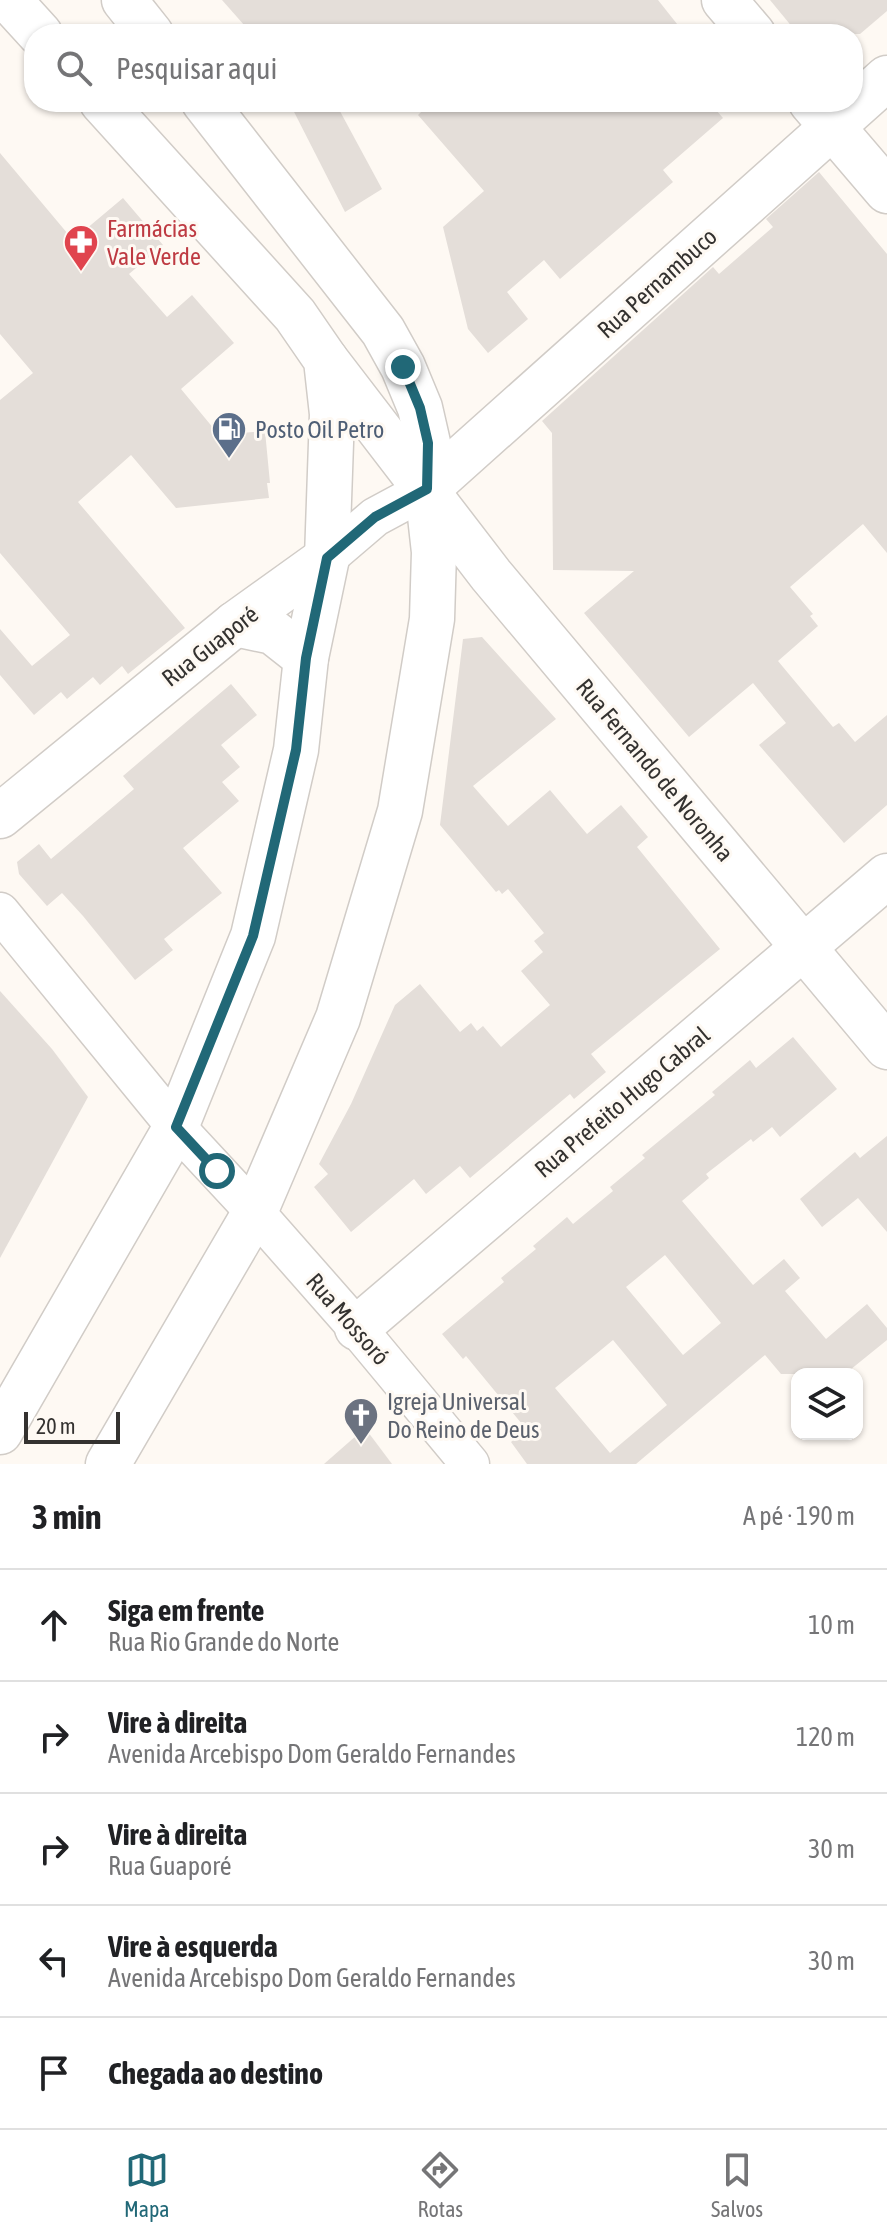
<!DOCTYPE html>
<html lang="pt">
<head>
<meta charset="utf-8">
<style>
  :root { --surface:#fff; --page:#f6f6f6; --text:#202124; --muted:#757577; --line:#e0e0e0; --accent:#216877 }
  body { margin:0; font-family:"Asap Condensed",sans-serif; background:var(--page); color:var(--text) }
  .controls { position:absolute; right:24px; bottom:24px; display:grid; overflow:hidden; border-radius:16px; box-shadow:0 2px 6px #0004 }
  .controls button { width:72px; height:72px; display:grid; place-items:center; padding:0; border:0; border-bottom:2px solid var(--line); background:var(--surface); color:var(--text); font:40px sans-serif }
  .scale { position:absolute; left:24px; bottom:20px; width:96px; box-sizing:border-box; padding-left:8px; border:4px solid #343230; border-top:0; font-size:22px; line-height:28px; white-space:nowrap; color:#343230; -webkit-text-stroke:6px #fef9f3; paint-order:stroke }
  .stop { position:absolute; width:24px; height:24px; margin:-18px; border:6px solid #216877; border-radius:50%; background:#fff }
  .stop.end { background:#216877; border-color:#fff; box-shadow:0 2px 8px #0008 }
  .list { margin:0; padding:0; list-style:none }
  h2 { display:flex; justify-content:space-between; align-items:center; height:104px; margin:0; padding:0 32px; font-size:34px }
  h2 small { font-size:26px; font-weight:400; color:var(--muted) }
  .list li { display:grid; grid-template-columns:52px 1fr auto; gap:24px; align-items:center; box-sizing:border-box; height:112px; padding:0 32px; border-top:2px solid var(--line) }
  .list b { display:block; font-size:30px; white-space:nowrap }
  .list p { margin:0; font-size:26px; white-space:nowrap; color:var(--muted) }
  .list em { font-size:26px; font-style:normal; color:var(--muted) }
  .icon { flex:none; width:44px; height:44px; fill:none; stroke:currentColor; stroke-width:2; stroke-linecap:round; stroke-linejoin:round }
  .map { position:relative; flex:none; width:887px; height:1464px; overflow:hidden }
  .search { position:absolute; background:var(--surface); box-shadow:0 2px 6px #0004; left:24px; right:24px; top:24px; height:88px; display:flex; align-items:center; gap:20px; box-sizing:border-box; padding:0 28px; border-radius:32px; color:var(--muted); font-size:30px }
  .sheet { height:664px; background:var(--surface) }
  nav { display:flex; justify-content:space-around; align-items:center; box-sizing:border-box; height:112px; border-top:2px solid var(--line); background:var(--surface); font-size:22px; color:var(--muted) }
  nav a { display:grid; justify-items:center; gap:4px }
  nav .on { color:var(--accent) }
  .map>svg:first-child { display:block }
  .building { fill:#e4ded9; fill-rule:evenodd }
  .lines { fill:none; stroke-linecap:round; stroke-linejoin:round }
  .street-casing { stroke:#d1ccc7; stroke-width:41 }
  .secondary-casing { stroke:#d1ccc7; stroke-width:47 }
  .primary-casing { stroke:#d1ccc7; stroke-width:47 }
  .street { stroke:#fff; stroke-width:38 }
  .secondary { stroke:#fff; stroke-width:44 }
  .primary { stroke:#fff; stroke-width:44 }
  .route { stroke:#216877; stroke-width:10 }
  .labels { text-anchor:middle; dominant-baseline:central; stroke-width:6; stroke-linejoin:round; paint-order:stroke }
  .health-label { font-size:24px; fill:#be3a42; stroke:#fef9f3; text-anchor:start }
  .street-label { font-size:24px; fill:#343230; stroke:#fef9f3 }
  .service-label { font-size:24px; fill:#4e5e75; stroke:#fef9f3; text-anchor:start }
  .worship-label { font-size:24px; fill:#5b616d; stroke:#fef9f3; text-anchor:start }
</style>
</head>
<body>
<div class="map">
<svg width="887" height="1464" viewBox="0 0 887 1464">
  <rect width="100%" height="100%" fill="#fef9f3"/>
  <g class="building">
    <polygon points="222,0 658,0 685,34 252,34"/>
    <polygon points="770,0 887,0 887,11 860,34 798,34"/>
    <polygon points="289,102 335,102 382,189 345,212"/>
    <polygon points="420,102 709,102 723,118 663,170 673,182 560,279 544,260 507,292 528,319 488,353 468,329 443,227 484,191 418,115 423,110"/>
    <polygon points="0,153 73,240 123,198 163,245 129,274 167,317 192,295 234,343 181,389 219,435 265,431 270,483 267,483 269,498 176,508 131,455 78,502 185,628 128,674 122,666 100,685 93,677 67,699 61,692 34,715 0,675 0,629 32,666 70,635 0,553 0,400 33,373 0,334"/>
    <polygon points="819,172 887,254 887,553 863,524 790,587 813,614 810,616 818,626 778,661 833,727 839,723 855,742 887,715 887,805 844,843 759,745 786,723 753,683 689,737 584,613 634,571 553,570 552,433 542,421 713,267 719,274 773,227 766,219"/>
    <polygon points="482,637 556,719 473,786 508,826 550,790 587,834 621,805 648,837 637,847 720,949 591,1054 606,1072 574,1099 570,1094 470,1178 460,1166 426,1194 414,1179 351,1232 314,1187 328,1174 319,1164 351,1104 395,1005 420,984 460,1032 471,1023 477,1031 483,1026 501,1047 550,1005 521,971 543,952 534,941 544,933 508,889 502,894 499,890 496,892 440,825 463,639"/>
    <polygon points="231,684 257,715 221,745 240,767 222,782 239,801 183,848 222,893 164,939 173,950 135,980 83,916 62,893 47,906 19,874 17,862 39,844 51,859 134,789 123,776"/>
    <polygon points="0,991 52,1049 88,1097 0,1258"/>
    <path d="M793,1037L837,1089L780,1137L772,1127L753,1142L751,1139L706,1174L709,1178L682,1201L753,1285L784,1259L800,1278L785,1291L826,1339L867,1304L887,1328V1340L845,1374H781L765,1355L636,1464H527L511,1442L526,1429L466,1356L463,1359L442,1334L504,1282L501,1278L536,1249L533,1246L567,1217L573,1224L613,1191L610,1187L645,1158L642,1155L715,1095L712,1092L750,1060L756,1068ZM665,1255L721,1323L683,1355L626,1287ZM613,1340L667,1405L610,1453L555,1388Z"/>
    <polygon points="887,1136 887,1232 858,1198 822,1227 800,1199 855,1152 860,1158"/>
    <polygon points="365,1428 392,1464 324,1464"/>
  </g>
  <g class="lines">
    <g class="street-casing">
      <g id="street">
        <polyline points="327,558 375,517 427,489"/>
        <polyline points="0,912 176,1127 255,1212 357,1328 470,1464"/>
      </g>
    </g>
    <g class="secondary-casing">
      <g id="secondary">
        <polyline points="724,0 753,34"/>
        <polyline points="811,102 887,191"/>
        <polyline points="326,360 491,575 887,1047"/>
        <polyline points="427,489 887,78"/>
        <polyline points="0,816 235,624 327,558"/>
        <polyline points="357,1328 887,876"/>
      </g>
    </g>
    <g class="primary-casing">
      <g id="primary">
        <polyline points="9,0 40,34"/>
        <polyline points="124,0 151,34"/>
        <polyline points="235,624 273,632 306,658"/>
        <polyline points="0,1432 176,1127 253,936 296,750 306,658 327,558 332,414 326,360 295,315 102,102"/>
        <polyline points="108,1464 255,1212 338,1018 400,811 432,619 434,552 427,489 428,443 420,408 403,367 383,331 204,102"/>
      </g>
    </g>
    <use href="#street" class="street"/>
    <use href="#secondary" class="secondary"/>
    <use href="#primary" class="primary"/>
  </g>
  <g class="lines">
    <polyline class="route" points="217,1171 176,1127 253,936 296,750 306,658 327,558 375,517 427,489 428,443 420,408 403,367"/>
  </g>
  <defs>
    <g id="pharmacy-pin" transform="scale(1.8)"><path d="M0 17L-7.5 6A9.5 9.5 0 1 1 7.5 6Z" fill="#e0444e" stroke="#fef9f3"/><path d="M-2-6h4v4h4v4h-4v4h-4v-4h-4v-4h4Z" fill="#fff"/></g>
    <g id="fuel-pin" transform="scale(1.8)"><path d="M0 17L-7.5 6A9.5 9.5 0 1 1 7.5 6Z" fill="#5c6f8a" stroke="#fef9f3"/><path d="M-5.5-6h7V0h2V4h1.3V-2.5L3-4.5l.8-.8L6-3V5H2.5V1h-1V6h-7ZM-4.2-4.7v3.2H.2V-4.7Z" fill="#fff"/></g>
    <g id="church-pin" transform="scale(1.8)"><path d="M0 17L-7.5 6A9.5 9.5 0 1 1 7.5 6Z" fill="#6b7280" stroke="#fef9f3"/><path d="M-1.2-6h2.4v3.5h3.3v2.4h-3.3V6h-2.4V-.1h-3.3v-2.4h3.3Z" fill="#fff"/></g>
  </defs>
  <g fill-rule="evenodd">
    <use href="#pharmacy-pin" x="81" y="242"/>
    <use href="#fuel-pin" x="229" y="429"/>
    <use href="#church-pin" x="361" y="1415"/>
  </g>
  <g class="labels">
    <g class="health-label">
      <text x="107" y="228">Farmácias<tspan x="107" dy="28">Vale Verde</tspan></text>
    </g>
    <g class="street-label">
      <text transform="translate(657 283) rotate(-42)">Rua Pernambuco</text>
      <text transform="translate(210 646) rotate(-38)">Rua Guaporé</text>
      <text transform="translate(655 770) rotate(50)">Rua Fernando de Noronha</text>
      <text transform="translate(622 1102) rotate(-40)">Rua Prefeito Hugo Cabral</text>
      <text transform="translate(348 1319) rotate(49)">Rua Mossoró</text>
    </g>
    <g class="service-label">
      <text x="255" y="429">Posto Oil Petro</text>
    </g>
    <g class="worship-label">
      <text x="387" y="1401">Igreja Universal<tspan x="387" dy="28">Do Reino de Deus</tspan></text>
    </g>
  </g>
</svg>
<div class="controls">
<button><svg class="icon" aria-label="layers" viewBox="0 0 24 24"><path d="M12 4l9 5-9 5-9-5zM3 14l9 5 9-5"/></svg></button>
</div>
<div class="scale">20 m</div>
<div class="stop" style="left:217px;top:1171px"></div>
<div class="stop end" style="left:403px;top:367px"></div>
<div class="search"><svg class="icon" aria-label="search" viewBox="0 0 24 24"><circle cx="10" cy="10" r="6"/><path d="M15 15l6 6"/></svg>Pesquisar aqui</div>
</div>
<section class="sheet">
<h2>3 min<small>A pé · 190 m</small></h2>
<ul class="list">
<li><svg class="icon" aria-label="ahead" viewBox="0 0 24 24"><path d="M12 20V5M6 11l6-6 6 6"/></svg><div><b>Siga em frente</b><p>Rua Rio Grande do Norte</p></div><em>10 m</em></li>
<li><svg class="icon" aria-label="right" viewBox="0 0 24 24"><path d="M7 20v-9h11M14 6l5 5-5 5"/></svg><div><b>Vire à direita</b><p>Avenida Arcebispo Dom Geraldo Fernandes</p></div><em>120 m</em></li>
<li><svg class="icon" aria-label="right" viewBox="0 0 24 24"><path d="M7 20v-9h11M14 6l5 5-5 5"/></svg><div><b>Vire à direita</b><p>Rua Guaporé</p></div><em>30 m</em></li>
<li><svg class="icon" aria-label="left" viewBox="0 0 24 24"><path d="M17 20v-9H6M10 6l-5 5 5 5"/></svg><div><b>Vire à esquerda</b><p>Avenida Arcebispo Dom Geraldo Fernandes</p></div><em>30 m</em></li>
<li><svg class="icon" aria-label="arrive" viewBox="0 0 24 24"><path d="M6 21V4h12l-3 4 3 4H6"/></svg><div><b>Chegada ao destino</b></div></li>
</ul>
</section>
<nav>
<a class="on"><svg class="icon" aria-label="map" viewBox="0 0 24 24"><path d="M3 6l6-2 6 2 6-2v14l-6 2-6-2-6 2zM9 4v14M15 6v14"/></svg>Mapa</a>
<a><svg class="icon" aria-label="directions" viewBox="0 0 24 24"><path d="M12 3l9 9-9 9-9-9zM9 14v-3h6M13 9l2 2-2 2"/></svg>Rotas</a>
<a><svg class="icon" aria-label="saved" viewBox="0 0 24 24"><path d="M7 4h10v16l-5-4-5 4z"/></svg>Salvos</a>
</nav>
</body>
</html>
